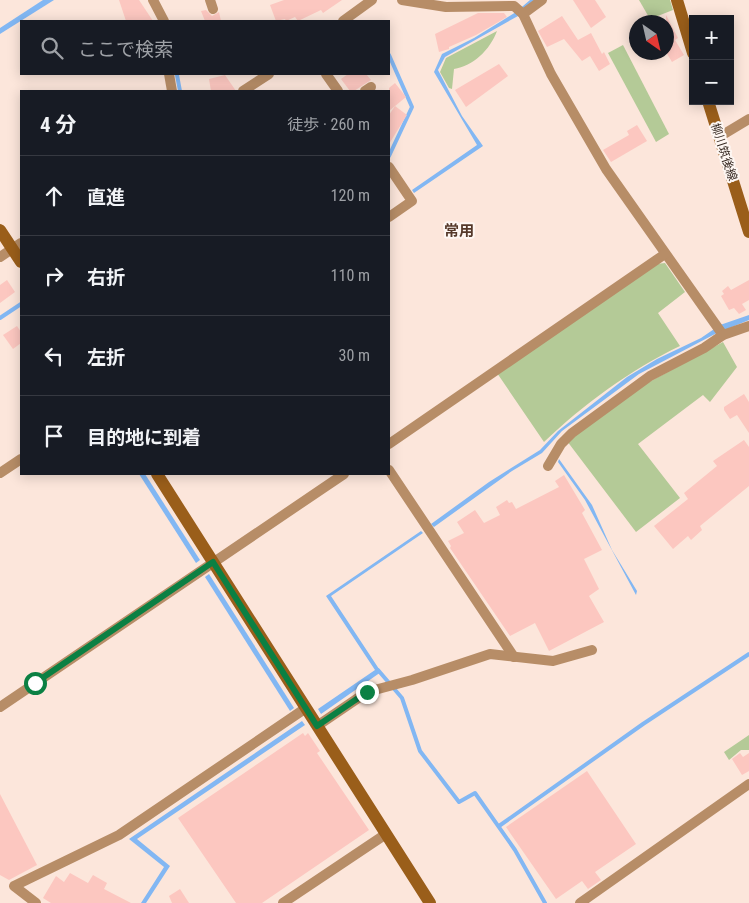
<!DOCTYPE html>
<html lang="ja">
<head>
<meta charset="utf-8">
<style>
  :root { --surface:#171b24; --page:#242831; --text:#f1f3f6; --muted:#9ea1a6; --line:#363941 }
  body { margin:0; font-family:"Roboto Condensed","Noto Sans JP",sans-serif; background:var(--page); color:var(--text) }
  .controls { position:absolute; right:15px; top:15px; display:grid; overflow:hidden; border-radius:0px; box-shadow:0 2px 12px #0003 }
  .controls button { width:45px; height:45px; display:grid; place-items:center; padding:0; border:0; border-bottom:1px solid var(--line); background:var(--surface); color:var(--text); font:25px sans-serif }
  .compass { position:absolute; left:629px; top:15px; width:45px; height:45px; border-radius:50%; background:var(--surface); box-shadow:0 2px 12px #0003; rotate:146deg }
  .stop { position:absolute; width:15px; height:15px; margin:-11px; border:4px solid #0b8043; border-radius:50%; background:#fff }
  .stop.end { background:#0b8043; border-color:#fff; box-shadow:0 1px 5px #0008 }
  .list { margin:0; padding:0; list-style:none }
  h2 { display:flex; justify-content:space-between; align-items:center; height:65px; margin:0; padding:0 20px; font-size:21px }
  h2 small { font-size:16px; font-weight:400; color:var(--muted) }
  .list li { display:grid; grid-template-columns:32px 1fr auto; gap:15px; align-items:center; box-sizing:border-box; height:80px; padding:0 20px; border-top:1px solid var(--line) }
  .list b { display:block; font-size:19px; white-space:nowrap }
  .list em { font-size:16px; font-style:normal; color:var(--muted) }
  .icon { flex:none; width:28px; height:28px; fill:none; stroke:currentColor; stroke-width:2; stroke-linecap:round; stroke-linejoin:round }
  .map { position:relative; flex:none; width:749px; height:903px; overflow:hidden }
  .search { position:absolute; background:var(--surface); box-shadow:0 2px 12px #0003; left:20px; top:20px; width:370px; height:55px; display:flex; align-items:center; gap:12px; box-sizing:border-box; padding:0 18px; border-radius:0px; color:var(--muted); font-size:19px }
  .panel { position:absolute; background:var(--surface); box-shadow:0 2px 12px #0003; left:20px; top:90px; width:370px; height:385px; border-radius:0px }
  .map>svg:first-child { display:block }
  .green { fill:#b4ca97 }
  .water { fill:#82b7f3 }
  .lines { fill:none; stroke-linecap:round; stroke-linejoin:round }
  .stream { stroke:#82b7f3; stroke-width:4 }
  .building { fill:#fcc7c0 }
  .street { stroke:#b78d67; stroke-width:10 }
  .secondary { stroke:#9a5e1a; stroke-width:12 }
  .route { stroke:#0b8043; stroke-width:6 }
  .labels { text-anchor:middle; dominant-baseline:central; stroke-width:4; stroke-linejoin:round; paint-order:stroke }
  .street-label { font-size:12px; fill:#362922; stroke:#fef7f3 }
  .quarter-label { font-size:15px; font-weight:bold; fill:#55392a; stroke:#fef7f3 }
</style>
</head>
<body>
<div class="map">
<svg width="749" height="903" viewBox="0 0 749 903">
  <rect width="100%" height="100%" fill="#fce6db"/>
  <g class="green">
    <polygon points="639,0 670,0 673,10 650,19"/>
    <path d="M497,31C490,50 473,66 454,69L452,89L449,88L440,72L446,58Z"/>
    <polygon points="623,45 669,134 656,142 608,53"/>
    <path d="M665,263L685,292L658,313L680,346C630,370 584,404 544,442L497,373L656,264Z"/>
    <polygon points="723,342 737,367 710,402 703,395 638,444 680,498 636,532 567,441 629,393"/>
    <polygon points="749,735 749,750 741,750 729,760 724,752"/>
  </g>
  <g class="water">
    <polygon points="43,0 54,0 0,34 0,28"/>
    <polygon points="530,0 536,0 518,16 445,57 438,70 462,116 483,146 414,193 412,190 477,145 434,72 442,54 474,38 516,12"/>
    <polygon points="749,315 749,320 715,334 639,374 562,431 542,453 512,471 434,527 431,524 489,482 540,450 558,431 627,377 657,359 701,338 720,325"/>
    <polygon points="559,459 592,505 612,550 637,591 636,595 585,500 558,462"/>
    <polygon points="139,474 145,474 200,560 196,563"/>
    <polygon points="421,531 423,533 331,596 381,672 321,714 318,709 375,670 326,596"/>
    <polygon points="209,574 294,708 290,711 205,577"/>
    <polygon points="302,721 305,725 137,839 170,866 146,903 141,903 164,867 129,839"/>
  </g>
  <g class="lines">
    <g class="stream">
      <polyline points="389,55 412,107 389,156"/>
      <polyline points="177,75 180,91"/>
      <polyline points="0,318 21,304"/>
      <polyline points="378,670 402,698 420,751 459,802 475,793 515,850 545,903"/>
      <polyline points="499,826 643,724 749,654"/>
    </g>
  </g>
  <g class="building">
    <polygon points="119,0 139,0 153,21 126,21"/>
    <polygon points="284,0 342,0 323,13 321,10 298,21 295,17 286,21 285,19 276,21 270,5"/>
    <polygon points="573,0 595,0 606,17 591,28"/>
    <polygon points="206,10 212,16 219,12 221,21 205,21 201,11"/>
    <polygon points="478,13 504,13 507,17 476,35 449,47 449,49 439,52 435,34"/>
    <polygon points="666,15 678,38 675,40 684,55 672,62 666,52"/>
    <polygon points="562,16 578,40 591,33 602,54 604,52 610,64 599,71 590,56 582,61 564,39 547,47 538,31"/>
    <polygon points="499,64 508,76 466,107 455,90"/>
    <polygon points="348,74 366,74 371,80 354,91 350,91 341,79"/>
    <polygon points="225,75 236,91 211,91 209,79"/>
    <polygon points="395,83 406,97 389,111 389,88"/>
    <polygon points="395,106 407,115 389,144 389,115"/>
    <polygon points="637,125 647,141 611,162 603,150 629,135 627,131"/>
    <polygon points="7,280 15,292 0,303 0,285"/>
    <polygon points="749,280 749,300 742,304 746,310 739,314 734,308 729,310 721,296 724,294 722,291 728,286 731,290"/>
    <polygon points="17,326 21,332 21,343 13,349 3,335"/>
    <polygon points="744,394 749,402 749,433 737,415 730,419 724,410 724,407"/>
    <polygon points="744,440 749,447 749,486 700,526 702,530 691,540 688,536 673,549 654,526 688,499 684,493 717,466 713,461"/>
    <polygon points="564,475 585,510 582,513 602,550 584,559 599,589 589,596 604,622 549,651 535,623 510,636 450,548 451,546 448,541 464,533 457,522 475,510 484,523 500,515 496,507 507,500 509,503 512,502 516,509 559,487 555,481"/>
    <polygon points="303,733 305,736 308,733 320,751 317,753 369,830 262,903 236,903 178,818"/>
    <polygon points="740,753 743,757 749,753 749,771 742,775 732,759"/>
    <polygon points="587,771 636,844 595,872 601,880 588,889 582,881 556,899 506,827"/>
    <polygon points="0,794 37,865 9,880 0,875"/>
    <polygon points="70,873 88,883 93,875 107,883 104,889 131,903 51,903 43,898 56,876 64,882"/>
    <polygon points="180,889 189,903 172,903 169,896"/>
  </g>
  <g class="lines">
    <g class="street">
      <polyline points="153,0 164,21"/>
      <polyline points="210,0 213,9"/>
      <polyline points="402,0 446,7 514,6 523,14 551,74 606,169 723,335"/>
      <polyline points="523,14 542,0"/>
      <polyline points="343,21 372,0"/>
      <polyline points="169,74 172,91"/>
      <polyline points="326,74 338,91"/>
      <polyline points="243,91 269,74"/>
      <polyline points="365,91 371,87"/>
      <polyline points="719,137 749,119"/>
      <polyline points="389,167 412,201 389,217"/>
      <polyline points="0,257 21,243"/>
      <polyline points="389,444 665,254"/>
      <polyline points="548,466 561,444 572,433 650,376 704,348 723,335 749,326"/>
      <polyline points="389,470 514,657"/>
      <polyline points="0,473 21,459"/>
      <polyline points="0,707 344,474"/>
      <polyline points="317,726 367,692 412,680 490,654 553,661 592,650"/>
      <polyline points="36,903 14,886 119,835 306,708"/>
      <polyline points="283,903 386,834"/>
      <polyline points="580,903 749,784"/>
    </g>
    <g class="secondary">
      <polyline points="677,0 693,53"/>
      <polyline points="708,101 749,232"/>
      <polyline points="0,230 21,262"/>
      <polyline points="157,474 430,903"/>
    </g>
  </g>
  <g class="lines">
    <polyline class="route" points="35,683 213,562 317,726 367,692"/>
  </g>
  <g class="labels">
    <g class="street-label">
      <text transform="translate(724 152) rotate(72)">柳川筑後線</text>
    </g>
    <g class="quarter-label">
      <text x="459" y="231">常用</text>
    </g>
  </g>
</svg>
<div class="controls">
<button>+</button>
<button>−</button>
</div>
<svg class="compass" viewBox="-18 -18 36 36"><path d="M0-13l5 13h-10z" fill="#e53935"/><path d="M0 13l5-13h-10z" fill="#9ea1a6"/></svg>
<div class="stop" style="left:35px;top:683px"></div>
<div class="stop end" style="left:367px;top:692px"></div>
<div class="search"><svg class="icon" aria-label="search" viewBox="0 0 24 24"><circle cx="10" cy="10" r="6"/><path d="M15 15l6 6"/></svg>ここで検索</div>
<section class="panel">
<h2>4 分<small>徒歩 · 260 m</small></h2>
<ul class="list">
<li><svg class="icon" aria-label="ahead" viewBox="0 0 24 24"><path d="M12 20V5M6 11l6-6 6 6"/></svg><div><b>直進</b></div><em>120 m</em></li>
<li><svg class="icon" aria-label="right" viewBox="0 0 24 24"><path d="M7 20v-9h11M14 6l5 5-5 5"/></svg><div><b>右折</b></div><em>110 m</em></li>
<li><svg class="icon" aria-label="left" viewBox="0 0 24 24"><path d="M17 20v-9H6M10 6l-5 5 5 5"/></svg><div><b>左折</b></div><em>30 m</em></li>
<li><svg class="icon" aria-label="arrive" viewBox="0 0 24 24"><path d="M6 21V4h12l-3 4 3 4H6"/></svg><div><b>目的地に到着</b></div></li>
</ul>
</section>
</div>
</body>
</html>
